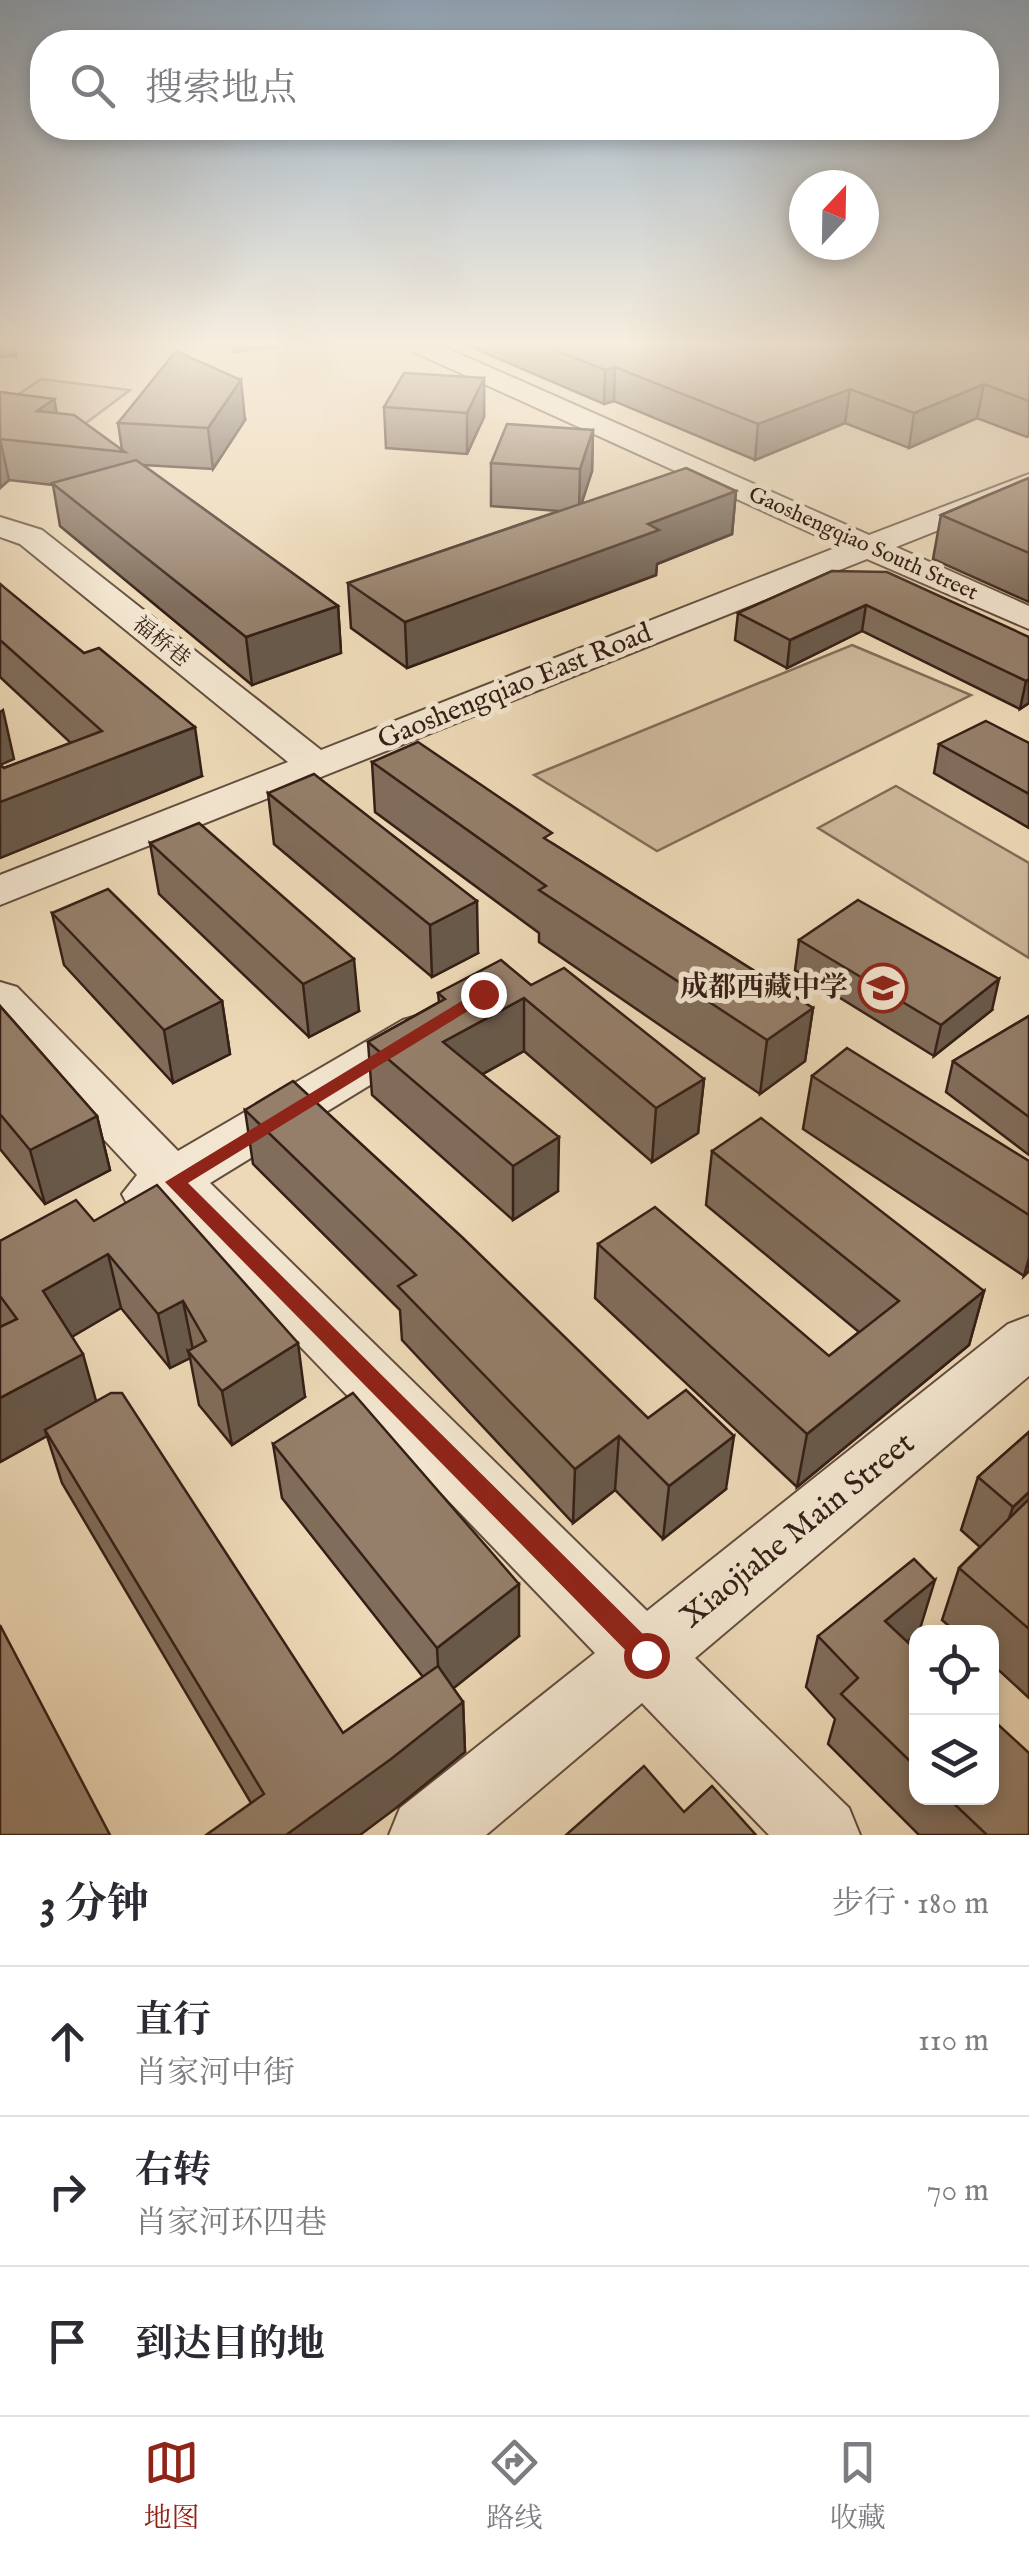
<!DOCTYPE html>
<html lang="zh">
<head>
<meta charset="utf-8">
<style>
  :root { --surface:#fff; --page:#f7f7f7; --text:#2b2b33; --muted:#7c7c81; --line:#e1e1e2; --accent:#8f2418 }
  body { margin:0; font-family:"IM FELL English","Noto Serif SC",serif; background:var(--page); color:var(--text) }
  .controls { position:absolute; right:30px; bottom:30px; display:grid; overflow:hidden; border-radius:20px; box-shadow:0 5px 15px #0003 }
  .controls button { width:90px; height:90px; display:grid; place-items:center; padding:0; border:0; border-bottom:2px solid var(--line); background:var(--surface); color:var(--text); font:50px sans-serif }
  .compass { position:absolute; left:789px; top:170px; width:90px; height:90px; border-radius:50%; background:var(--surface); box-shadow:0 5px 15px #0003; rotate:22deg }
  .stop { position:absolute; width:30px; height:30px; margin:-22px; border:8px solid #8f2418; border-radius:50%; background:#fff }
  .stop.end { background:#8f2418; border-color:#fff; box-shadow:0 2px 10px #0008 }
  .list { margin:0; padding:0; list-style:none }
  h2 { display:flex; justify-content:space-between; align-items:center; height:130px; margin:0; padding:0 40px; font-size:42px }
  h2 small { font-size:32px; font-weight:400; color:var(--muted) }
  .list li { display:grid; grid-template-columns:65px 1fr auto; gap:30px; align-items:center; box-sizing:border-box; height:150px; padding:0 40px; border-top:2px solid var(--line) }
  .list b { display:block; font-size:38px; white-space:nowrap }
  .list p { margin:0; font-size:32px; white-space:nowrap; color:var(--muted) }
  .list em { font-size:32px; font-style:normal; color:var(--muted) }
  .icon { flex:none; width:55px; height:55px; fill:none; stroke:currentColor; stroke-width:2; stroke-linecap:round; stroke-linejoin:round }
  .map { position:relative; flex:none; width:1029px; height:1835px; overflow:hidden }
  .search { position:absolute; background:var(--surface); box-shadow:0 5px 15px #0003; left:30px; right:30px; top:30px; height:110px; display:flex; align-items:center; gap:25px; box-sizing:border-box; padding:0 35px; border-radius:40px; color:var(--muted); font-size:38px }
  .sheet { height:580px; background:var(--surface) }
  nav { display:flex; justify-content:space-around; align-items:center; box-sizing:border-box; height:140px; border-top:2px solid var(--line); background:var(--surface); font-size:28px; color:var(--muted) }
  nav a { display:grid; justify-items:center; gap:5px }
  nav .on { color:var(--accent) }
  .map>svg:first-child { display:block }
  .green { fill:#ceb99c; stroke:#826c59; stroke-width:2.5 }
  .lines { fill:none; stroke-linecap:round; stroke-linejoin:round }
  .minor-casing { stroke:#634d3e; stroke-width:4 }
  .minor { fill:#f3e6d0; fill-rule:evenodd }
  .wall { fill:#806d5b; stroke:#351e16; stroke-width:2.5 }
  .shaded-wall { fill:#68594a; stroke:#351e16; stroke-width:2.5 }
  .building { fill:#957f6a; stroke:#351e16; stroke-width:2.5 }
  .route { fill:#8f2418 }
  .labels { text-anchor:middle; dominant-baseline:central; stroke-width:10; stroke-linejoin:round; paint-order:stroke }
  .far-street-label { font-size:22px; fill:#351e16; stroke:#f3e6d0 }
  .street-label { font-size:28px; fill:#351e16; stroke:#f3e6d0 }
  .poi-label { font-size:28px; font-weight:bold; fill:#351e16; stroke:#f3e6d0; text-anchor:end }
  .near-street-label { font-size:32px; fill:#351e16; stroke:#f3e6d0 }
</style>
</head>
<body>
<div class="map">
<svg width="1029" height="1835" viewBox="0 0 1029 1835">
  <rect width="100%" height="100%" fill="#edd9b7"/>
  <filter id="stains"><feTurbulence type="fractalNoise" baseFrequency=".002" numOctaves="4"/><feColorMatrix values="0 0 0 0 .2 0 0 0 0 .09 0 0 0 0 .02 0 0 0 .5 -.17"/></filter>
  <radialGradient id="worn" r=".72"><stop offset=".6" stop-color="#630" stop-opacity="0"/><stop offset="1" stop-color="#630" stop-opacity=".3"/></radialGradient>
  <g class="green">
    <polygon points="41,379 130,390 82,426 10,400"/>
    <polygon points="852,645 971,695 657,851 534,775"/>
    <polygon points="896,786 1029,863 1029,958 818,828"/>
  </g>
  <g class="lines">
    <g class="minor-casing">
      <g id="minor">
        <polygon points="410,347 444,347 869,535 1029,474 1029,494 896,547 1029,606 1029,629 867,559 0,905 0,875 288,762 20,544 0,537 0,517 42,530 321,750 840,546 414,352"/>
        <polygon points="0,982 17,987 178,1151 403,1020 420,1015 437,1020 444,1032 437,1044 210,1183 647,1611 1008,1324 1029,1316 1029,1376 695,1658 849,1808 860,1835 769,1835 642,1703 486,1835 389,1835 400,1808 595,1653 168,1209 149,1215 130,1209 122,1194 137,1175 0,1028"/>
      </g>
    </g>
    <use href="#minor" class="minor"/>
  </g>
  <g class="wall">
    <polygon points="0,347 15,347 16,356 0,357"/>
    <polygon points="471,347 1029,347 1029,436 1027,437 977,418 909,448 845,423 755,460 614,401 604,404"/>
    <polygon points="484,378 484,417 467,454 386,448 384,407"/>
    <polygon points="0,392 54,399 57,414 122,450 118,423 245,420 213,469 143,465 338,606 341,653 252,685 60,526 53,485 9,480 0,488"/>
    <polygon points="593,430 592,471 581,503 736,491 732,534 657,564 656,575 407,668 351,628 348,583 559,511 491,506 491,463"/>
    <polygon points="1029,478 1029,602 933,559 941,515"/>
    <polygon points="832,571 1029,637 1029,703 1020,709 862,631 787,668 735,640 738,613"/>
    <polygon points="0,584 202,776 0,858 0,765 4,768 71,743 0,677"/>
    <polygon points="1029,743 1029,828 934,773 939,744"/>
    <polygon points="372,762 552,843 813,1008 805,1061 760,1094 539,942 539,933 375,812"/>
    <polygon points="268,793 478,953 432,977 274,844"/>
    <polygon points="150,843 359,1011 309,1037 159,894"/>
    <polygon points="52,913 222,1001 230,1054 173,1083 64,965"/>
    <polygon points="799,940 992,1010 934,1056 795,970"/>
    <polygon points="531,985 704,1079 698,1133 652,1162 524,1051 483,1074 558,1191 513,1220 372,1095 368,1042 439,1002 438,993"/>
    <polygon points="0,1006 97,1116 110,1170 45,1204 0,1149"/>
    <polygon points="1029,1016 1029,1155 946,1092 953,1061"/>
    <polygon points="812,1076 1029,1161 1029,1271 1024,1276 803,1129"/>
    <polygon points="245,1110 648,1418 726,1489 663,1539 615,1490 573,1523 402,1340 400,1310 253,1164"/>
    <polygon points="712,1151 984,1291 969,1345 797,1487 595,1298 598,1244 829,1356 859,1332 706,1205"/>
    <polygon points="94,1221 305,1397 232,1445 199,1405 190,1358 170,1368 121,1308 72,1336 96,1402 343,1733 423,1677 282,1498 273,1444 519,1636 453,1688 463,1702 465,1752 396,1808 251,1803 62,1483 47,1436 0,1462 0,1241"/>
    <polygon points="1029,1432 1029,1698 992,1664 992,1632 956,1632 942,1620 959,1568 980,1547 961,1530 978,1477"/>
    <polygon points="916,1632 907,1642 916,1650 916,1798 992,1798 1029,1835 919,1835 828,1744 835,1719 806,1687 818,1636 919,1632"/>
  </g>
  <g class="shaded-wall">
    <polygon points="233,347 279,347 234,352"/>
    <polygon points="615,367 614,401 604,404 605,370"/>
    <polygon points="484,378 484,417 467,454 467,413"/>
    <polygon points="241,380 245,420 213,469 208,428"/>
    <polygon points="984,384 977,418 909,448 914,413"/>
    <polygon points="850,389 845,423 755,460 758,424"/>
    <polygon points="54,399 61,439 37,411"/>
    <polygon points="593,430 592,471 579,512 580,469"/>
    <polygon points="0,439 9,480 0,488"/>
    <polygon points="736,491 732,534 657,564 656,575 407,668 405,622 648,524"/>
    <polygon points="866,605 862,631 787,668 790,640"/>
    <polygon points="338,606 341,653 252,685 246,637"/>
    <polygon points="1029,679 1029,703 1020,709 1026,681"/>
    <polygon points="3,710 14,759 0,765 0,712"/>
    <polygon points="195,727 202,776 0,858 0,802"/>
    <polygon points="477,901 478,953 432,977 430,925"/>
    <polygon points="354,959 359,1011 309,1037 303,984"/>
    <polygon points="999,979 992,1010 934,1056 941,1025"/>
    <polygon points="524,998 524,1051 445,1095 443,1042"/>
    <polygon points="222,1001 230,1054 173,1083 164,1030"/>
    <polygon points="813,1008 805,1061 760,1094 767,1040"/>
    <polygon points="704,1079 698,1133 652,1162 656,1108"/>
    <polygon points="97,1116 110,1170 45,1204 30,1150"/>
    <polygon points="559,1137 558,1191 513,1220 513,1166"/>
    <polygon points="108,1254 121,1308 58,1345 43,1291"/>
    <polygon points="1029,1258 1029,1271 1024,1276"/>
    <polygon points="984,1291 969,1345 797,1487 807,1434"/>
    <polygon points="183,1301 194,1355 188,1351 190,1358 170,1368 158,1314"/>
    <polygon points="298,1343 305,1397 232,1445 222,1391"/>
    <polygon points="83,1354 98,1408 45,1430 47,1436 0,1462 0,1398"/>
    <polygon points="619,1436 615,1490 573,1523 575,1469"/>
    <polygon points="734,1436 726,1489 663,1539 669,1486"/>
    <polygon points="1029,1492 1029,1528 994,1560 1013,1507"/>
    <polygon points="935,1580 919,1632 870,1672 885,1621"/>
    <polygon points="519,1584 519,1636 440,1699 437,1648"/>
    <polygon points="463,1702 465,1752 396,1808 360,1835 286,1835"/>
  </g>
  <g class="building">
    <polygon points="548,347 1029,347 1029,401 984,384 914,413 850,389 758,424 615,367 605,370"/>
    <polygon points="176,351 241,380 208,428 118,423"/>
    <polygon points="404,373 484,378 467,413 384,407"/>
    <polygon points="0,392 54,399 37,411 74,415 125,452 0,439"/>
    <polygon points="507,424 593,430 580,469 491,463"/>
    <polygon points="136,460 338,606 246,637 52,483"/>
    <polygon points="686,468 736,491 648,524 659,530 405,622 348,583"/>
    <polygon points="1029,478 1029,553 941,515"/>
    <polygon points="832,571 887,572 1029,637 1029,679 1026,681 866,605 790,640 738,613"/>
    <polygon points="0,584 84,653 99,648 195,727 0,802 0,765 4,768 102,731 0,640"/>
    <polygon points="986,721 1029,743 1029,794 939,744"/>
    <polygon points="418,742 552,833 544,838 813,1008 767,1040 539,890 546,886 372,762"/>
    <polygon points="314,774 477,901 430,925 268,793"/>
    <polygon points="199,823 354,959 303,984 150,843"/>
    <polygon points="108,889 222,1001 164,1030 52,913"/>
    <polygon points="858,900 999,979 941,1025 799,940"/>
    <polygon points="501,960 531,985 564,968 704,1079 656,1108 524,998 443,1042 559,1137 513,1166 368,1042 445,999 438,993"/>
    <polygon points="0,1006 97,1116 30,1150 0,1114"/>
    <polygon points="1029,1016 1029,1117 953,1061"/>
    <polygon points="847,1048 1029,1161 1029,1215 812,1076"/>
    <polygon points="293,1081 463,1238 648,1418 686,1390 734,1436 669,1486 619,1436 575,1469 398,1286 416,1275 245,1110"/>
    <polygon points="761,1118 984,1291 807,1434 598,1244 655,1207 829,1356 899,1301 712,1151"/>
    <polygon points="157,1185 298,1343 222,1391 188,1351 206,1341 183,1301 158,1314 108,1254 43,1291 83,1354 0,1398 0,1327 17,1319 0,1296 0,1241 76,1200 94,1221"/>
    <polygon points="111,1393 122,1393 343,1733 438,1666 463,1702 391,1759 286,1835 206,1835 264,1794 45,1430"/>
    <polygon points="353,1393 519,1584 437,1648 273,1444"/>
    <polygon points="1029,1432 1029,1492 1013,1507 978,1477"/>
    <polygon points="1028,1500 1029,1501 1029,1629 959,1568"/>
    <polygon points="914,1559 935,1580 885,1621 916,1650 916,1767 841,1694 858,1678 818,1636"/>
    <polygon points="0,1625 110,1835 0,1835"/>
    <polygon points="992,1719 1029,1753 1029,1835 987,1835 948,1798 992,1798"/>
    <polygon points="644,1766 684,1812 712,1786 756,1835 566,1835"/>
  </g>
  <linearGradient id="sky" x2="0" y2="1"><stop stop-color="#91a9be"/><stop offset="0.57" stop-color="#f7eedf"/><stop offset="1" stop-color="#f7eedf" stop-opacity="0"/></linearGradient>
  <rect width="1029" height="604" fill="url(#sky)"/>
  <polygon class="route" points="483,988 489,989 489,998 188,1183 655,1646 659,1655 655,1663 646,1667 638,1663 165,1182"/>
  <defs>
    <g id="school-ring" transform="scale(2.5)"><circle r="9.5" fill="#f3e6d0" stroke="#8f2418" stroke-width="1.5"/><path d="M0-5L7-2L0 1L-7-2ZM-4 1L0 2.5L4 1V4Q0 6-4 4Z" fill="#8f2418"/></g>
  </defs>
  <g fill-rule="evenodd">
    <use href="#school-ring" x="883" y="988"/>
  </g>
  <g class="labels">
    <g class="far-street-label">
      <text transform="translate(863 544) rotate(24)">Gaoshengqiao South Street</text>
      <text transform="translate(161 642) rotate(39)">福桥巷</text>
    </g>
    <g class="street-label">
      <text transform="translate(515 687) rotate(-22)">Gaoshengqiao East Road</text>
    </g>
    <g class="poi-label">
      <text x="848" y="988">成都西藏中学</text>
    </g>
    <g class="near-street-label">
      <text transform="translate(798 1531) rotate(-39)">Xiaojiahe Main Street</text>
    </g>
  </g>
  <rect width="100%" height="100%" filter="url(#stains)"/>
  <rect width="100%" height="100%" fill="url(#worn)"/>
</svg>
<div class="controls">
<button><svg class="icon" aria-label="locate" viewBox="0 0 24 24"><circle cx="12" cy="12" r="6"/><path d="M12 2v4M12 18v4M2 12h4M18 12h4"/></svg></button>
<button><svg class="icon" aria-label="layers" viewBox="0 0 24 24"><path d="M12 4l9 5-9 5-9-5zM3 14l9 5 9-5"/></svg></button>
</div>
<svg class="compass" viewBox="-18 -18 36 36"><path d="M0-13l5 13h-10z" fill="#e53935"/><path d="M0 13l5-13h-10z" fill="#7c7c81"/></svg>
<div class="stop" style="left:646px;top:1655px"></div>
<div class="stop end" style="left:483px;top:994px"></div>
<div class="search"><svg class="icon" aria-label="search" viewBox="0 0 24 24"><circle cx="10" cy="10" r="6"/><path d="M15 15l6 6"/></svg>搜索地点</div>
</div>
<section class="sheet">
<h2>3 分钟<small>步行 · 180 m</small></h2>
<ul class="list">
<li><svg class="icon" aria-label="ahead" viewBox="0 0 24 24"><path d="M12 20V5M6 11l6-6 6 6"/></svg><div><b>直行</b><p>肖家河中街</p></div><em>110 m</em></li>
<li><svg class="icon" aria-label="right" viewBox="0 0 24 24"><path d="M7 20v-9h11M14 6l5 5-5 5"/></svg><div><b>右转</b><p>肖家河环四巷</p></div><em>70 m</em></li>
<li><svg class="icon" aria-label="arrive" viewBox="0 0 24 24"><path d="M6 21V4h12l-3 4 3 4H6"/></svg><div><b>到达目的地</b></div></li>
</ul>
</section>
<nav>
<a class="on"><svg class="icon" aria-label="map" viewBox="0 0 24 24"><path d="M3 6l6-2 6 2 6-2v14l-6 2-6-2-6 2zM9 4v14M15 6v14"/></svg>地图</a>
<a><svg class="icon" aria-label="directions" viewBox="0 0 24 24"><path d="M12 3l9 9-9 9-9-9zM9 14v-3h6M13 9l2 2-2 2"/></svg>路线</a>
<a><svg class="icon" aria-label="saved" viewBox="0 0 24 24"><path d="M7 4h10v16l-5-4-5 4z"/></svg>收藏</a>
</nav>
</body>
</html>
